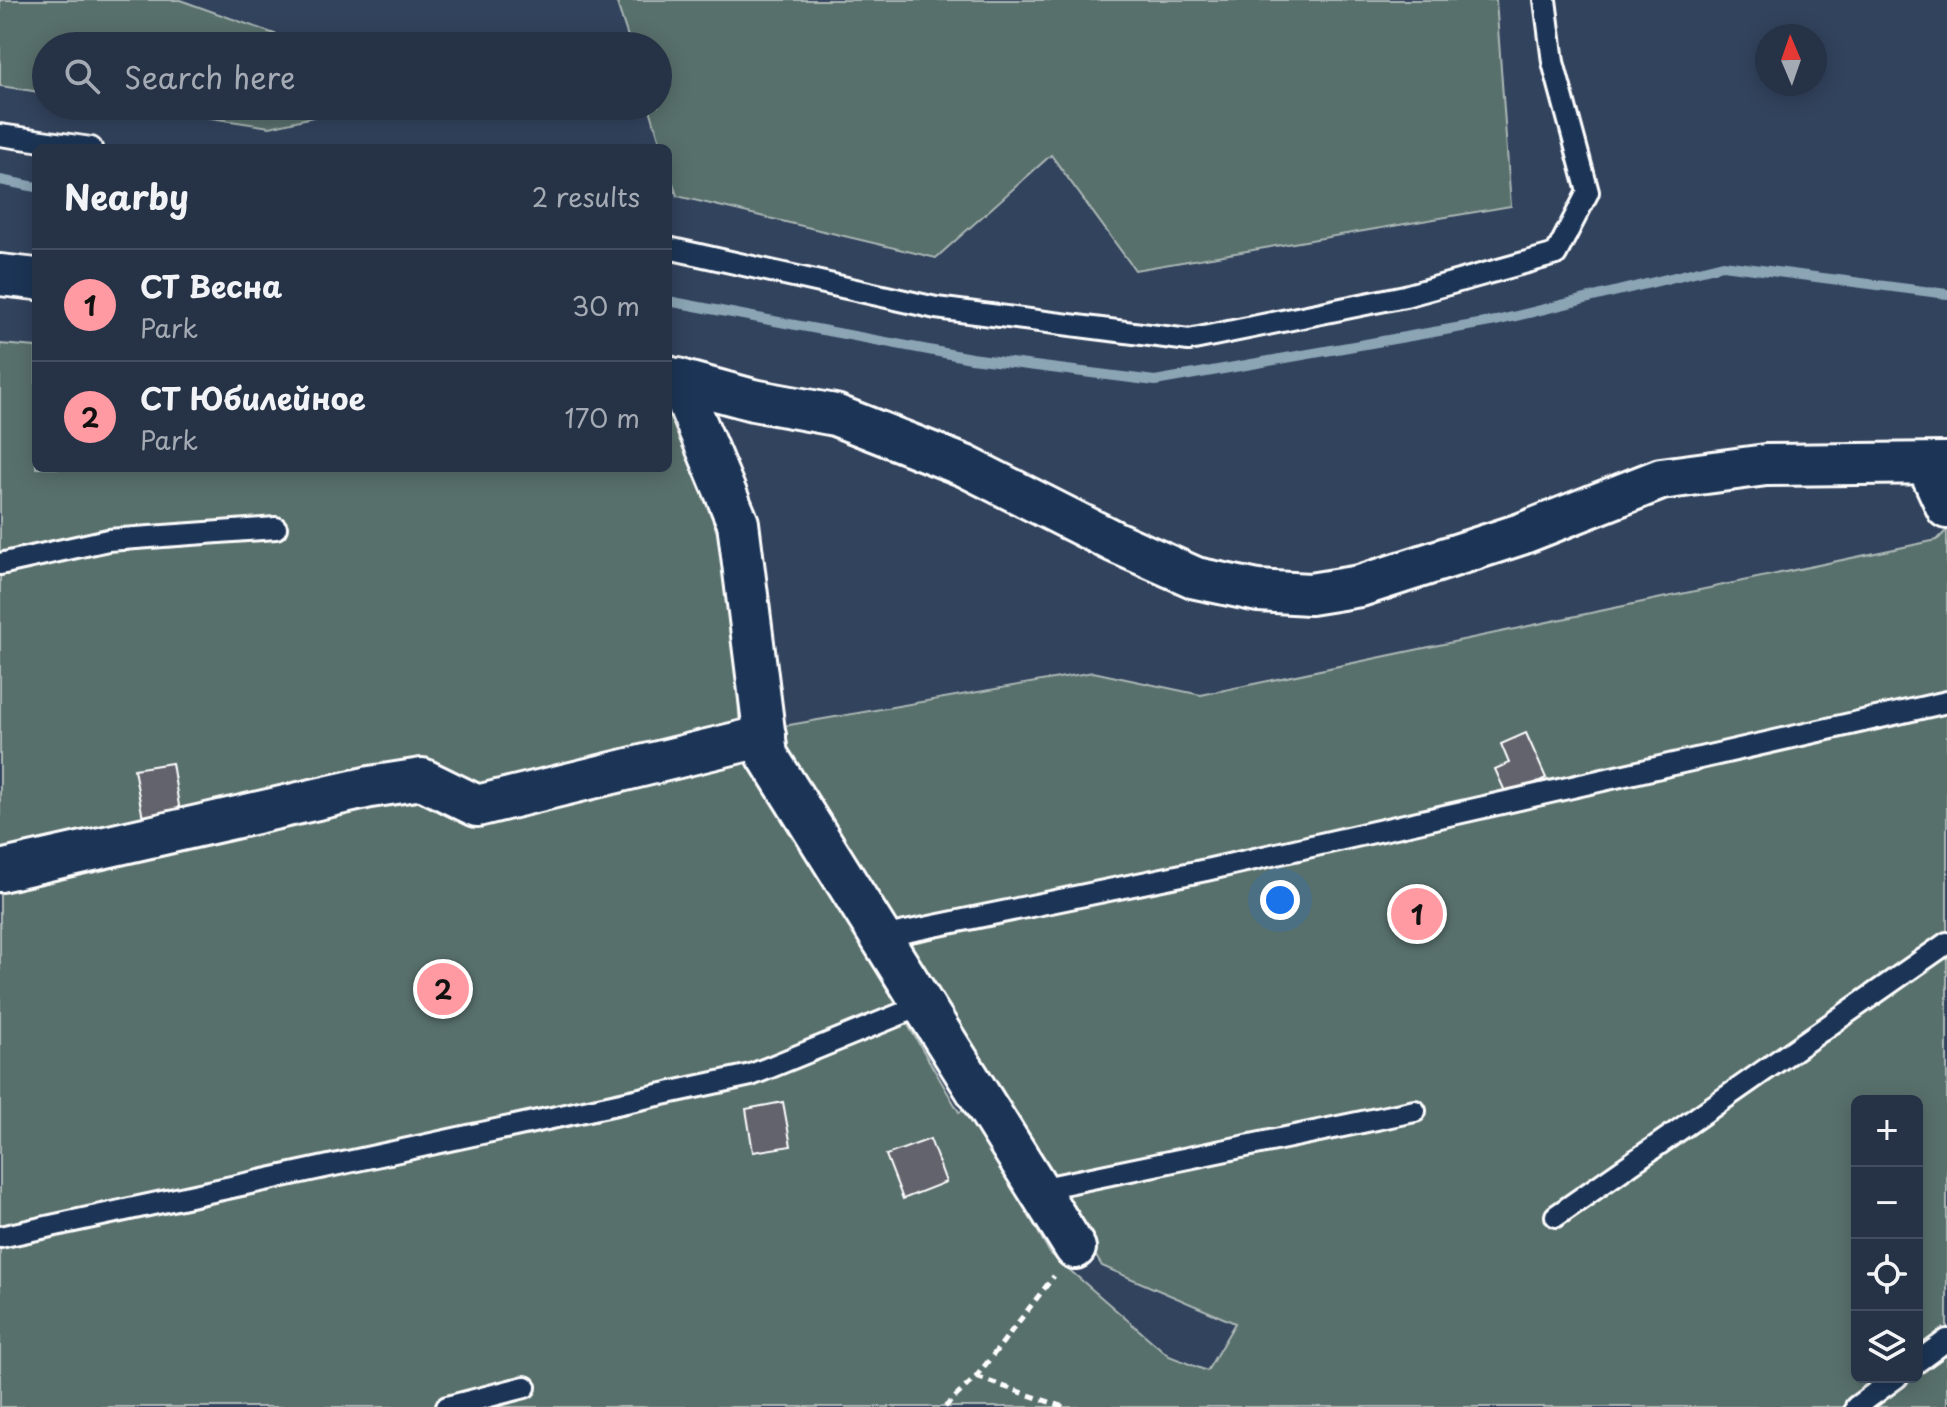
<!DOCTYPE html>
<html lang="en">
<head>
<meta charset="utf-8">
<style>
  :root { --surface:#263246; --page:#2e3a4d; --text:#f1f3f6; --muted:#a4aab3; --line:#424d5f; --accent:#ff9aa2 }
  body { margin:0; font-family:"Playpen Sans",sans-serif; background:var(--page); color:var(--text) }
  .controls { position:absolute; right:24px; bottom:24px; display:grid; overflow:hidden; border-radius:12px; box-shadow:0 4px 20px #0003 }
  .controls button { width:72px; height:72px; display:grid; place-items:center; padding:0; border:0; border-bottom:2px solid var(--line); background:var(--surface); color:var(--text); font:40px sans-serif }
  .compass { position:absolute; left:1755px; top:24px; width:72px; height:72px; border-radius:50%; background:var(--surface); box-shadow:0 4px 20px #0003; rotate:358deg }
  .you { position:absolute; left:1280px; top:900px; width:28px; height:28px; margin:-20px; border:6px solid #fff; border-radius:50%; background:#1a73e8; box-shadow:0 0 0 12px #1a73e833 }
  .badge { display:grid; place-items:center; width:52px; height:52px; border-radius:50%; background:var(--accent); color:#111; font-size:26px; font-weight:700 }
  .pin { position:absolute; translate:-50% -50%; border:4px solid #fff; box-shadow:0 2px 8px #0006 }
  .list { margin:0; padding:0; list-style:none }
  h2 { display:flex; justify-content:space-between; align-items:center; height:104px; margin:0; padding:0 32px; font-size:34px }
  h2 small { font-size:26px; font-weight:400; color:var(--muted) }
  .list li { display:grid; grid-template-columns:52px 1fr auto; gap:24px; align-items:center; box-sizing:border-box; height:112px; padding:0 32px; border-top:2px solid var(--line) }
  .list b { display:block; font-size:30px; white-space:nowrap }
  .list p { margin:0; font-size:26px; white-space:nowrap; color:var(--muted) }
  .list em { font-size:26px; font-style:normal; color:var(--muted) }
  .icon { flex:none; width:44px; height:44px; fill:none; stroke:currentColor; stroke-width:2; stroke-linecap:round; stroke-linejoin:round }
  .map { position:relative; flex:none; width:1947px; height:1407px; overflow:hidden }
  .search { position:absolute; background:var(--surface); box-shadow:0 4px 20px #0003; left:32px; top:32px; width:640px; height:88px; display:flex; align-items:center; gap:20px; box-sizing:border-box; padding:0 28px; border-radius:44px; color:var(--muted); font-size:30px }
  .panel { position:absolute; background:var(--surface); box-shadow:0 4px 20px #0003; left:32px; top:144px; width:640px; height:328px; border-radius:12px }
  .map>svg:first-child { display:block }
  .green { fill:#59706c; stroke:#acb8b6; stroke-width:2; fill-rule:evenodd }
  .lines { fill:none; stroke-linecap:round; stroke-linejoin:round }
  .stream { stroke:#8ba5b5; stroke-width:10 }
  .building { fill:#62636c; stroke:#fff; stroke-width:2 }
  .service-casing { stroke:#fff; stroke-width:26 }
  .minor-casing { stroke:#fff; stroke-width:46 }
  .path { stroke:#fff; stroke-width:5; stroke-dasharray:8 6; stroke-linecap:butt }
  .service { stroke:#1d3557; stroke-width:20 }
  .minor { stroke:#1d3557; stroke-width:40 }
</style>
</head>
<body>
<div class="map">
<svg width="1947" height="1407" viewBox="0 0 1947 1407">
  <rect width="100%" height="100%" fill="#32435d"/>
  <filter id="ink" filterUnits="userSpaceOnUse"><feTurbulence type="fractalNoise" baseFrequency=".0125" numOctaves="2"/><feDisplacementMap in="SourceGraphic" scale="16" xChannelSelector="R" yChannelSelector="G"/><feConvolveMatrix kernelMatrix="1 2 1 2 8 2 1 2 1" color-interpolation-filters="sRGB"/></filter>
  <g filter="url(#ink)">
    <g class="green">
      <polygon points="0,0 180,0 308,46 46,46 46,93 0,86"/>
      <polygon points="616,0 1496,0 1511,206 1135,270 1051,155 936,258 677,196 668,167 668,148 662,148 649,106 658,106 658,46 631,46"/>
      <polygon points="133,106 360,106 270,127"/>
      <path d="M0,344L36,347V468H668V402L673,403L733,580L740,738L959,1112L969,1108L1050,1253L1169,1356L1207,1371L1235,1323L1102,1266L772,728L1093,672L1201,695L1937,540L1947,530V1407H0ZM1857,1101H1917V1377H1857Z"/>
    </g>
    <g class="lines">
      <g class="stream">
        <polyline points="0,180 36,187"/>
        <polyline points="668,301 971,358 1155,381 1496,321 1723,265 1947,294"/>
      </g>
    </g>
    <g class="building">
      <polygon points="1526,733 1546,778 1507,796 1495,769 1509,763 1501,744"/>
      <polygon points="172,763 181,818 144,824 134,769"/>
      <polygon points="783,1102 791,1146 753,1152 746,1109"/>
      <polygon points="930,1139 946,1182 903,1199 886,1155"/>
    </g>
    <g class="lines">
      <g class="service-casing">
        <g id="service">
          <polyline points="0,135 91,148"/>
          <polyline points="668,248 936,308 1189,340 1405,296 1556,254 1588,192 1553,62 1545,0"/>
          <polyline points="0,564 108,540 276,528"/>
          <polyline points="881,937 1206,870 1947,702"/>
          <polyline points="1039,1189 1415,1111"/>
          <polyline points="1556,1216 1947,943"/>
          <polyline points="0,1237 751,1075 923,1005"/>
          <polyline points="1917,1362 1947,1340"/>
          <polyline points="447,1407 525,1387"/>
          <polyline points="1856,1407 1897,1377"/>
        </g>
      </g>
      <g class="minor-casing">
        <g id="minor">
          <polyline points="0,275 36,279"/>
          <polyline points="668,377 753,400 835,415 965,466 1115,542 1196,578 1258,591 1310,594 1360,586 1521,534 1661,479 1766,465 1947,463"/>
          <polyline points="678,379 738,523 767,755 1075,1248"/>
          <polyline points="1927,464 1947,508"/>
          <polyline points="0,871 370,787 422,779 477,806 765,736"/>
        </g>
      </g>
      <g class="path">
        <polyline points="976,1377 1064,1407"/>
        <polyline points="945,1407 976,1377 1054,1276"/>
      </g>
      <use href="#service" class="service"/>
      <use href="#minor" class="minor"/>
    </g>
  </g>
</svg>
<div class="controls">
<button>+</button>
<button>−</button>
<button><svg class="icon" aria-label="locate" viewBox="0 0 24 24"><circle cx="12" cy="12" r="6"/><path d="M12 2v4M12 18v4M2 12h4M18 12h4"/></svg></button>
<button><svg class="icon" aria-label="layers" viewBox="0 0 24 24"><path d="M12 4l9 5-9 5-9-5zM3 14l9 5 9-5"/></svg></button>
</div>
<svg class="compass" viewBox="-18 -18 36 36"><path d="M0-13l5 13h-10z" fill="#e53935"/><path d="M0 13l5-13h-10z" fill="#a4aab3"/></svg>
<div class="you"></div>
<div class="pin badge" style="left:1417px;top:914px">1</div>
<div class="pin badge" style="left:443px;top:989px">2</div>
<div class="search"><svg class="icon" aria-label="search" viewBox="0 0 24 24"><circle cx="10" cy="10" r="6"/><path d="M15 15l6 6"/></svg>Search here</div>
<section class="panel">
<h2>Nearby<small>2 results</small></h2>
<ul class="list">
<li><span class="badge">1</span><div><b>СТ Весна</b><p>Park</p></div><em>30 m</em></li>
<li><span class="badge">2</span><div><b>СТ Юбилейное</b><p>Park</p></div><em>170 m</em></li>
</ul>
</section>
</div>
</body>
</html>
